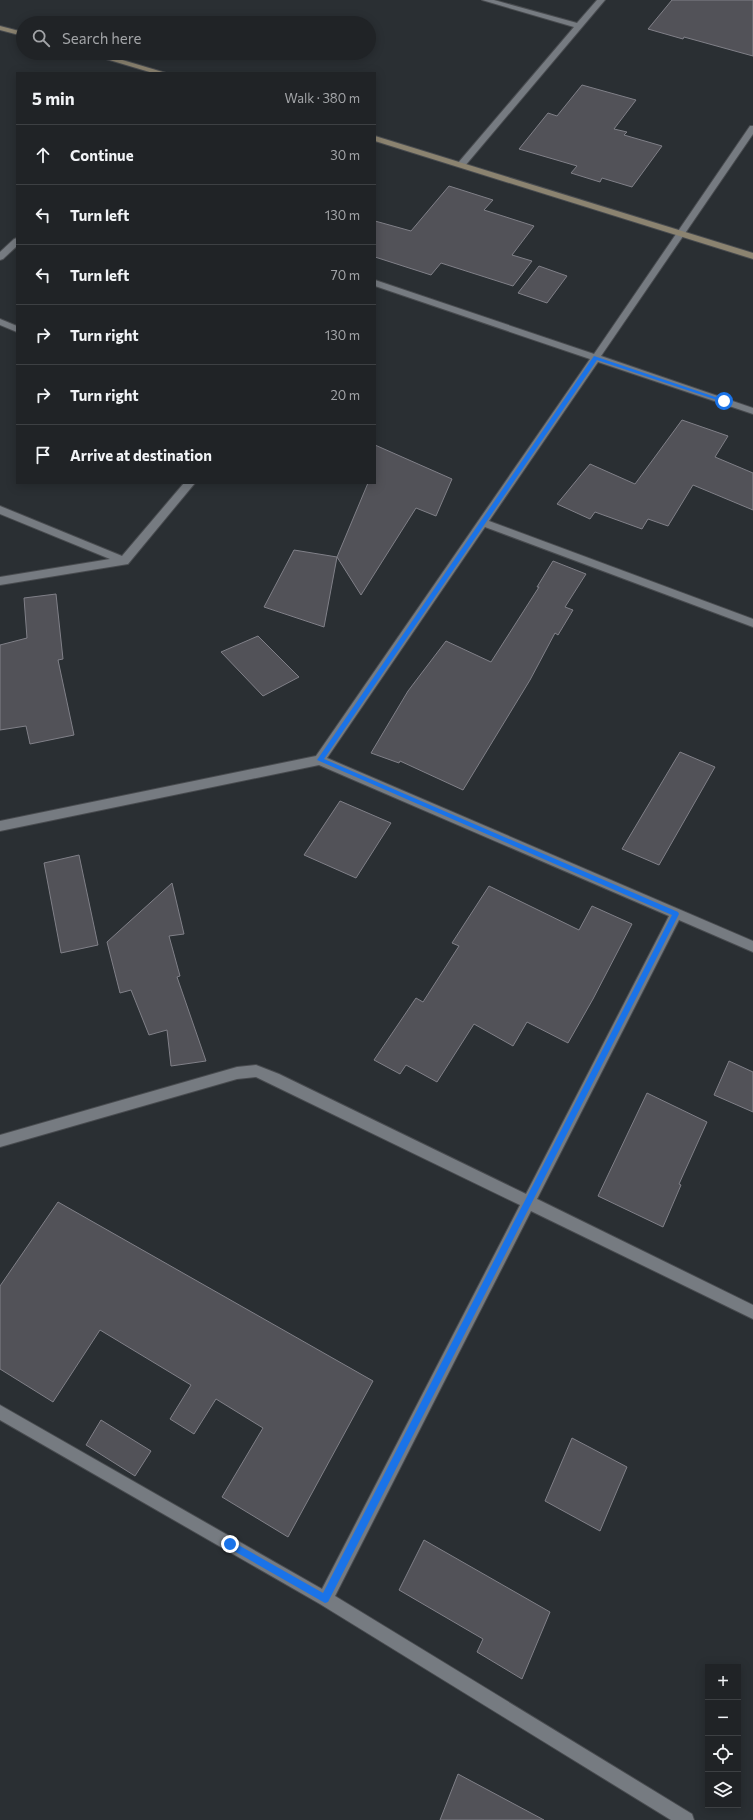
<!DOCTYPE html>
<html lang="en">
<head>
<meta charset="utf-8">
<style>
  :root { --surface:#202326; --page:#2d2f32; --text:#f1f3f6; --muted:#a2a4a7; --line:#3d4043 }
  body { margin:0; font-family:Commissioner,sans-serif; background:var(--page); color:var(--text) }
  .controls { position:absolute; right:12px; bottom:12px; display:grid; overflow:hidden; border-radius:0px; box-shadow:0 2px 10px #0003 }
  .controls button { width:36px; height:36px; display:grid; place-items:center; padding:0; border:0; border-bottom:1px solid var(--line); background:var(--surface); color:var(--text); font:20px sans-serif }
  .stop { position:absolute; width:12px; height:12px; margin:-9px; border:3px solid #1a73e8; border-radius:50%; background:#fff }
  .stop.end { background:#1a73e8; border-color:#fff; box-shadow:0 1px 4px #0008 }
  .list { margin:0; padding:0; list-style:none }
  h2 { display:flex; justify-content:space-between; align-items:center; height:52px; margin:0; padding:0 16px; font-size:17px }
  h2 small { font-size:13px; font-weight:400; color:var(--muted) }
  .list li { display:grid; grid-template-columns:26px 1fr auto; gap:12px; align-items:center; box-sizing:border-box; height:60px; padding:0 16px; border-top:1px solid var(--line) }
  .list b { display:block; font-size:15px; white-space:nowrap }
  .list em { font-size:13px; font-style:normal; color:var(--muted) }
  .icon { flex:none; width:22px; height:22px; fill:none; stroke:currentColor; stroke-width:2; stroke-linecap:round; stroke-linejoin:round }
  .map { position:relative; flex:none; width:753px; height:1820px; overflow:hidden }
  .search { position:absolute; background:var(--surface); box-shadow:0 2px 10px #0003; left:16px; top:16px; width:360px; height:44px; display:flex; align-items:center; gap:10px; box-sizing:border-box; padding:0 14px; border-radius:22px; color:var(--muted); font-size:15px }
  .panel { position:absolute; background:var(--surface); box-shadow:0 2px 10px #0003; left:16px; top:72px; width:360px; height:412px; border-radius:0px }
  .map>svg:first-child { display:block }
  .building { fill:#525258; stroke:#808088 }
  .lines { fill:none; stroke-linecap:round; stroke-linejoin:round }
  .street-casing { stroke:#484b4f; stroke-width:2 }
  .secondary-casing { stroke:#484b4f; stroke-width:2 }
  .street { fill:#767b81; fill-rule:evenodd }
  .secondary { fill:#8b8370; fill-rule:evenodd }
  .route { fill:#1a73e8 }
</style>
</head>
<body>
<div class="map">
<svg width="753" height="1820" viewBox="0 0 753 1820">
  <rect width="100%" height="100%" fill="#2a2f33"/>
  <g class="building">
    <polygon points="672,0 753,0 753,56 684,37 683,39 648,29"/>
    <polygon points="582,85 636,100 614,129 627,132 624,135 662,146 632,187 602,178 600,182 571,173 577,166 519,149 548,113 557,116"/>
    <polygon points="449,186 493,200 484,210 534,226 512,255 532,261 513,286 441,263 431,275 375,257 375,221 411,231"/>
    <polygon points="539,266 567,276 547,303 518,293"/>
    <polygon points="682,420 728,436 715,457 753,473 753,510 693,485 668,526 648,519 642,529 595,512 590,519 557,504 590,464 635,484"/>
    <polygon points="375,445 452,479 436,516 416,508 361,595 337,557 368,483 375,483"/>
    <polygon points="294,550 337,557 324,627 264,607"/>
    <polygon points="553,561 586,574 565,607 573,610 558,635 555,633 530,680 463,790 400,761 399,763 371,753 408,691 446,641 491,662 539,587 537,587"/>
    <polygon points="56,594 63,659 58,660 74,735 30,744 26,726 0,730 0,645 27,638 24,598"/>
    <polygon points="258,636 299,677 263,696 221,652"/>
    <polygon points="680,752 715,767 659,865 622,849"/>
    <polygon points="340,801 391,823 356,878 304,855"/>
    <polygon points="79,855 98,945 61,953 44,863"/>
    <polygon points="172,883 184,934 169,936 180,976 177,977 206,1061 171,1066 167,1030 149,1035 131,990 120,993 107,942"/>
    <polygon points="489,886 579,930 592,906 632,924 593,999 568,1043 527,1022 513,1046 474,1024 437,1082 406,1065 400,1074 374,1060 416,998 423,1002 459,946 452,943"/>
    <polygon points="729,1061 753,1072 753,1112 714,1095"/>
    <polygon points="647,1093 707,1122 679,1184 681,1185 663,1227 598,1196"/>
    <polygon points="58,1202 373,1381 288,1537 222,1497 263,1428 216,1399 194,1434 170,1419 191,1385 100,1330 53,1402 0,1369 0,1286"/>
    <polygon points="101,1420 151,1451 135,1476 86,1445"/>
    <polygon points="572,1438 627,1467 600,1531 545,1501"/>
    <polygon points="424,1540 550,1612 522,1679 477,1652 483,1639 399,1590"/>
    <polygon points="458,1774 544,1820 440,1820"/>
  </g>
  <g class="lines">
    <g class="street-casing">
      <g id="street">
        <polygon points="482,0 494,0 577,23 597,0 605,0 464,167 461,167 457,165 458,163 574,27"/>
        <polygon points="750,126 753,126 753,134 601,356 753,408 753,414 598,362 489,521 753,619 753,627 485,527 327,758 753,941 753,952 679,920 537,1199 753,1305 753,1319 531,1211 335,1596 692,1814 694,1820 671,1820 320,1604 0,1420 0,1405 322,1589 520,1205 256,1077 237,1079 0,1147 0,1135 237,1067 256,1065 279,1074 526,1194 669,916 319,765 0,831 0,821 316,756 590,359 375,286 375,280 594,354"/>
        <polygon points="17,238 17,246 3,259 0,260 0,252 14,239"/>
        <polygon points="0,319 17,326 17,332 0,325"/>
        <polygon points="184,483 195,483 128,564 0,585 0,577 110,559 0,514 0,506 122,556"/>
      </g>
    </g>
    <g class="secondary-casing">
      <g id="secondary">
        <polygon points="0,26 23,32 23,36 0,30"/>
        <polygon points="86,53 99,53 166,73 153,73"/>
        <polygon points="375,136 753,253 753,259 375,141"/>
      </g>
    </g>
    <use href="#street" class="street"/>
    <use href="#secondary" class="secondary"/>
  </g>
  <polygon class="route" points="594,356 727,401 723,402 597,360 324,759 678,912 679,914 328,1602 325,1603 227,1547 227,1542 233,1542 323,1593 672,915 317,760"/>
</svg>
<div class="controls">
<button>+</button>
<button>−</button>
<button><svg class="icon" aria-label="locate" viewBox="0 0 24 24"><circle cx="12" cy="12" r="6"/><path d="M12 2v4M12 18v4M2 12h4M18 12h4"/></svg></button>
<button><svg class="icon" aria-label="layers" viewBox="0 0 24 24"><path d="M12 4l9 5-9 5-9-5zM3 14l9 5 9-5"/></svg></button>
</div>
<div class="stop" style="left:724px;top:401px"></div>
<div class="stop end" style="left:230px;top:1544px"></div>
<div class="search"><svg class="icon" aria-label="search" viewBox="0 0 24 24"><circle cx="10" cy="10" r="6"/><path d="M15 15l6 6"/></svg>Search here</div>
<section class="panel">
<h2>5 min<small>Walk · 380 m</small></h2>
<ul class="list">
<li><svg class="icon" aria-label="ahead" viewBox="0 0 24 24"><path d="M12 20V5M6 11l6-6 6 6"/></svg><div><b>Continue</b></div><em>30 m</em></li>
<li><svg class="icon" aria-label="left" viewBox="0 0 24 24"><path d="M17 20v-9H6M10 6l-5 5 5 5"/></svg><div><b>Turn left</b></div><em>130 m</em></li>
<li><svg class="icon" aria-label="left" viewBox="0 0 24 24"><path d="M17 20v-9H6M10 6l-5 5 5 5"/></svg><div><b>Turn left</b></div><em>70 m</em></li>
<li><svg class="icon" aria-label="right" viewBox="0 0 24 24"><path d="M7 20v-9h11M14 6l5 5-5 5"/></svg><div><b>Turn right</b></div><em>130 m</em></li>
<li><svg class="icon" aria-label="right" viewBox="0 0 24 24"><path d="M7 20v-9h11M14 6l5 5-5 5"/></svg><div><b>Turn right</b></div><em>20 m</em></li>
<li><svg class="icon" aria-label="arrive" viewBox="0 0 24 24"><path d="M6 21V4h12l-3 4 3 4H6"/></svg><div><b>Arrive at destination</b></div></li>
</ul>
</section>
</div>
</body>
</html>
